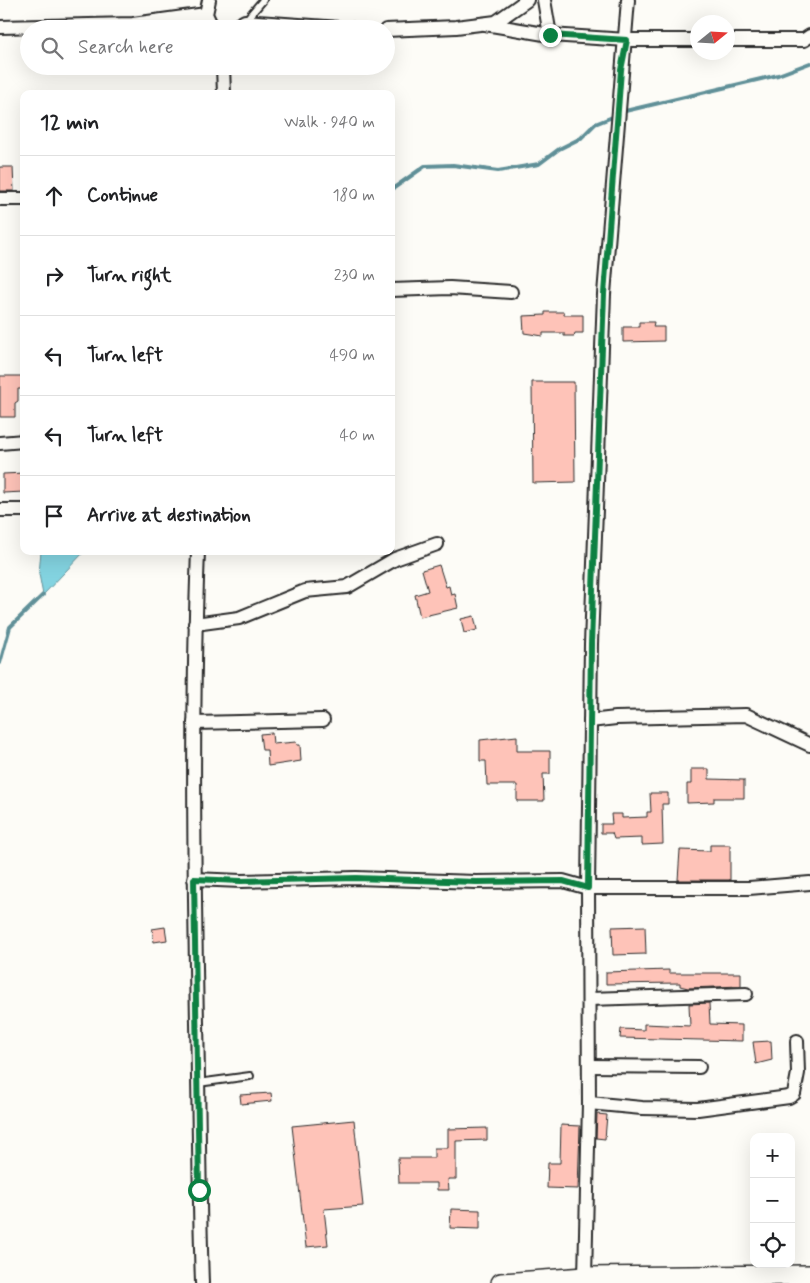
<!DOCTYPE html>
<html lang="en">
<head>
<meta charset="utf-8">
<style>
  :root { --surface:#fff; --page:#f6f6f6; --text:#202124; --muted:#757577; --line:#e0e0e0 }
  body { margin:0; font-family:Mynerve,sans-serif; background:var(--page); color:var(--text) }
  .controls { position:absolute; right:15px; bottom:15px; display:grid; overflow:hidden; border-radius:10px; box-shadow:0 5px 20px #0002 }
  .controls button { width:45px; height:45px; display:grid; place-items:center; padding:0; border:0; border-bottom:1px solid var(--line); background:var(--surface); color:var(--text); font:25px sans-serif }
  .compass { position:absolute; left:690px; top:15px; width:45px; height:45px; border-radius:50%; background:var(--surface); box-shadow:0 5px 20px #0002; rotate:72deg }
  .stop { position:absolute; width:15px; height:15px; margin:-11px; border:4px solid #0b8043; border-radius:50%; background:#fff }
  .stop.end { background:#0b8043; border-color:#fff; box-shadow:0 1px 5px #0008 }
  .list { margin:0; padding:0; list-style:none }
  h2 { display:flex; justify-content:space-between; align-items:center; height:65px; margin:0; padding:0 20px; font-size:21px }
  h2 small { font-size:16px; font-weight:400; color:var(--muted) }
  .list li { display:grid; grid-template-columns:32px 1fr auto; gap:15px; align-items:center; box-sizing:border-box; height:80px; padding:0 20px; border-top:1px solid var(--line) }
  .list b { display:block; font-size:19px; white-space:nowrap }
  .list em { font-size:16px; font-style:normal; color:var(--muted) }
  .icon { flex:none; width:28px; height:28px; fill:none; stroke:currentColor; stroke-width:2; stroke-linecap:round; stroke-linejoin:round }
  .map { position:relative; flex:none; width:810px; height:1283px; overflow:hidden }
  .search { position:absolute; background:var(--surface); box-shadow:0 5px 20px #0002; left:20px; top:20px; width:375px; height:55px; display:flex; align-items:center; gap:12px; box-sizing:border-box; padding:0 18px; border-radius:28px; color:var(--muted); font-size:19px }
  .panel { position:absolute; background:var(--surface); box-shadow:0 5px 20px #0002; left:20px; top:90px; width:375px; height:465px; border-radius:10px }
  .map>svg:first-child { display:block }
  .water { fill:#83d3e0; stroke:#609098 }
  .lines { fill:none; stroke-linecap:round; stroke-linejoin:round }
  .stream { stroke:#609098; stroke-width:4 }
  .building { fill:#fec3b8; stroke:#2b2b2b }
  .service-casing { stroke:#2b2b2b; stroke-width:10 }
  .minor-casing { stroke:#2b2b2b; stroke-width:16 }
  .secondary-casing { stroke:#2b2b2b; stroke-width:22 }
  .service { stroke:#fdfcf7; stroke-width:6 }
  .minor { stroke:#fdfcf7; stroke-width:12 }
  .secondary { stroke:#fdfcf7; stroke-width:19 }
  .route { stroke:#0b8043; stroke-width:6 }
</style>
</head>
<body>
<div class="map">
<svg width="810" height="1283" viewBox="0 0 810 1283">
  <rect width="100%" height="100%" fill="#fdfcf7"/>
  <filter id="ink" filterUnits="userSpaceOnUse"><feTurbulence type="fractalNoise" baseFrequency=".02" numOctaves="2"/><feDisplacementMap in="SourceGraphic" scale="10" xChannelSelector="R" yChannelSelector="G"/><feConvolveMatrix kernelMatrix="1 2 1 2 8 2 1 2 1" color-interpolation-filters="sRGB"/></filter>
  <g filter="url(#ink)">
    <polygon class="water" points="41,551 85,551 43,595 39,574"/>
    <g class="lines">
      <g class="stream">
        <polyline points="621,112 778,75 810,63"/>
        <polyline points="391,190 425,166 453,165 498,171 539,164 559,149 581,138 595,124 615,116"/>
        <polyline points="0,663 10,627 43,595"/>
      </g>
    </g>
    <g class="building">
      <polygon points="0,167 13,167 14,191 0,191"/>
      <polygon points="545,312 564,312 564,315 583,315 583,333 575,333 574,336 564,336 564,333 543,333 543,336 524,333 523,316 545,315"/>
      <polygon points="639,322 654,322 653,327 664,327 664,341 623,342 623,327 639,327"/>
      <polygon points="0,376 24,376 24,389 18,389 18,401 15,403 15,417 0,417"/>
      <polygon points="532,382 574,382 575,482 533,483"/>
      <polygon points="24,473 24,492 3,493 3,474"/>
      <polygon points="439,565 446,587 449,586 451,595 455,594 458,608 420,617 415,595 428,591 422,570"/>
      <polygon points="474,616 477,630 464,633 461,619"/>
      <polygon points="272,733 273,744 296,742 297,745 300,745 301,761 268,766 267,750 262,750 260,734"/>
      <polygon points="517,736 517,751 550,751 550,774 543,774 544,801 517,801 517,785 487,785 486,761 480,761 480,740"/>
      <polygon points="691,769 709,769 709,779 744,780 744,798 714,798 714,802 687,803 687,784 691,784"/>
      <polygon points="650,793 668,793 668,804 662,804 663,844 642,845 642,838 614,839 612,833 601,833 601,824 612,824 611,814 622,814 622,818 647,817 647,812 651,812"/>
      <polygon points="710,845 730,845 730,880 678,880 680,850 710,851"/>
      <polygon points="645,926 646,954 613,955 612,927"/>
      <polygon points="165,927 167,940 154,942 152,929"/>
      <polygon points="669,970 669,973 741,973 741,986 688,988 680,986 680,983 606,984 606,972"/>
      <polygon points="709,1003 710,1024 742,1025 742,1041 620,1038 621,1029 644,1030 644,1024 690,1026 689,1004"/>
      <polygon points="771,1041 772,1060 756,1064 753,1042"/>
      <polygon points="271,1093 272,1101 241,1104 240,1095"/>
      <polygon points="597,1114 607,1115 605,1139 596,1138"/>
      <polygon points="354,1120 363,1206 324,1209 328,1245 306,1247 292,1126"/>
      <polygon points="561,1125 580,1126 578,1189 547,1188 548,1163 560,1163"/>
      <polygon points="487,1128 487,1140 456,1141 456,1179 448,1179 449,1190 437,1190 437,1183 399,1183 398,1158 434,1158 434,1148 448,1148 448,1129"/>
      <polygon points="451,1209 480,1210 480,1229 450,1228"/>
    </g>
    <g class="lines">
      <g class="service-casing">
        <g id="service">
          <polyline points="246,20 263,0"/>
          <polyline points="198,1083 250,1076"/>
        </g>
      </g>
      <g class="minor-casing">
        <g id="minor">
          <polyline points="209,0 206,14 213,29"/>
          <polyline points="544,0 550,35"/>
          <polyline points="485,24 550,35 627,40 698,40"/>
          <polyline points="0,27 133,24 206,14"/>
          <polyline points="231,29 245,21 354,29"/>
          <polyline points="386,30 456,27 496,22 527,0"/>
          <polyline points="728,40 804,40 810,36"/>
          <polyline points="223,66 224,94"/>
          <polyline points="0,199 24,199"/>
          <polyline points="391,290 450,288 511,292"/>
          <polyline points="0,443 24,441"/>
          <polyline points="0,510 24,510"/>
          <path d="M198,551C192,708 194,866 197,1023C199,1110 199,1196 202,1283"/>
          <polyline points="195,624 239,618 305,591 347,587 395,559 437,544"/>
          <polyline points="590,721 616,718 746,715 810,745"/>
          <polyline points="194,723 323,720"/>
          <polyline points="194,879 241,881 356,878 476,882 563,881 588,888 749,888 810,883"/>
          <polyline points="589,999 746,994"/>
          <polyline points="589,1066 699,1067"/>
          <polyline points="589,1103 642,1108 698,1109 789,1097 794,1094 798,1073 797,1041"/>
          <polyline points="585,1277 589,1103 588,888 591,644 604,294 628,0"/>
        </g>
      </g>
      <g class="secondary-casing">
        <polyline id="secondary" points="501,1283 585,1277 810,1275"/>
      </g>
      <use href="#service" class="service"/>
      <use href="#minor" class="minor"/>
      <use href="#secondary" class="secondary"/>
    </g>
  </g>
  <g class="lines" filter="url(#ink)">
    <polyline class="route" points="199,1190 194,879 241,881 356,878 476,882 563,881 588,888 591,644 604,294 621,70 627,40 550,35"/>
  </g>
</svg>
<div class="controls">
<button>+</button>
<button>−</button>
<button><svg class="icon" aria-label="locate" viewBox="0 0 24 24"><circle cx="12" cy="12" r="6"/><path d="M12 2v4M12 18v4M2 12h4M18 12h4"/></svg></button>
</div>
<svg class="compass" viewBox="-18 -18 36 36"><path d="M0-13l5 13h-10z" fill="#e53935"/><path d="M0 13l5-13h-10z" fill="#757577"/></svg>
<div class="stop" style="left:199px;top:1190px"></div>
<div class="stop end" style="left:550px;top:35px"></div>
<div class="search"><svg class="icon" aria-label="search" viewBox="0 0 24 24"><circle cx="10" cy="10" r="6"/><path d="M15 15l6 6"/></svg>Search here</div>
<section class="panel">
<h2>12 min<small>Walk · 940 m</small></h2>
<ul class="list">
<li><svg class="icon" aria-label="ahead" viewBox="0 0 24 24"><path d="M12 20V5M6 11l6-6 6 6"/></svg><div><b>Continue</b></div><em>180 m</em></li>
<li><svg class="icon" aria-label="right" viewBox="0 0 24 24"><path d="M7 20v-9h11M14 6l5 5-5 5"/></svg><div><b>Turn right</b></div><em>230 m</em></li>
<li><svg class="icon" aria-label="left" viewBox="0 0 24 24"><path d="M17 20v-9H6M10 6l-5 5 5 5"/></svg><div><b>Turn left</b></div><em>490 m</em></li>
<li><svg class="icon" aria-label="left" viewBox="0 0 24 24"><path d="M17 20v-9H6M10 6l-5 5 5 5"/></svg><div><b>Turn left</b></div><em>40 m</em></li>
<li><svg class="icon" aria-label="arrive" viewBox="0 0 24 24"><path d="M6 21V4h12l-3 4 3 4H6"/></svg><div><b>Arrive at destination</b></div></li>
</ul>
</section>
</div>
</body>
</html>
